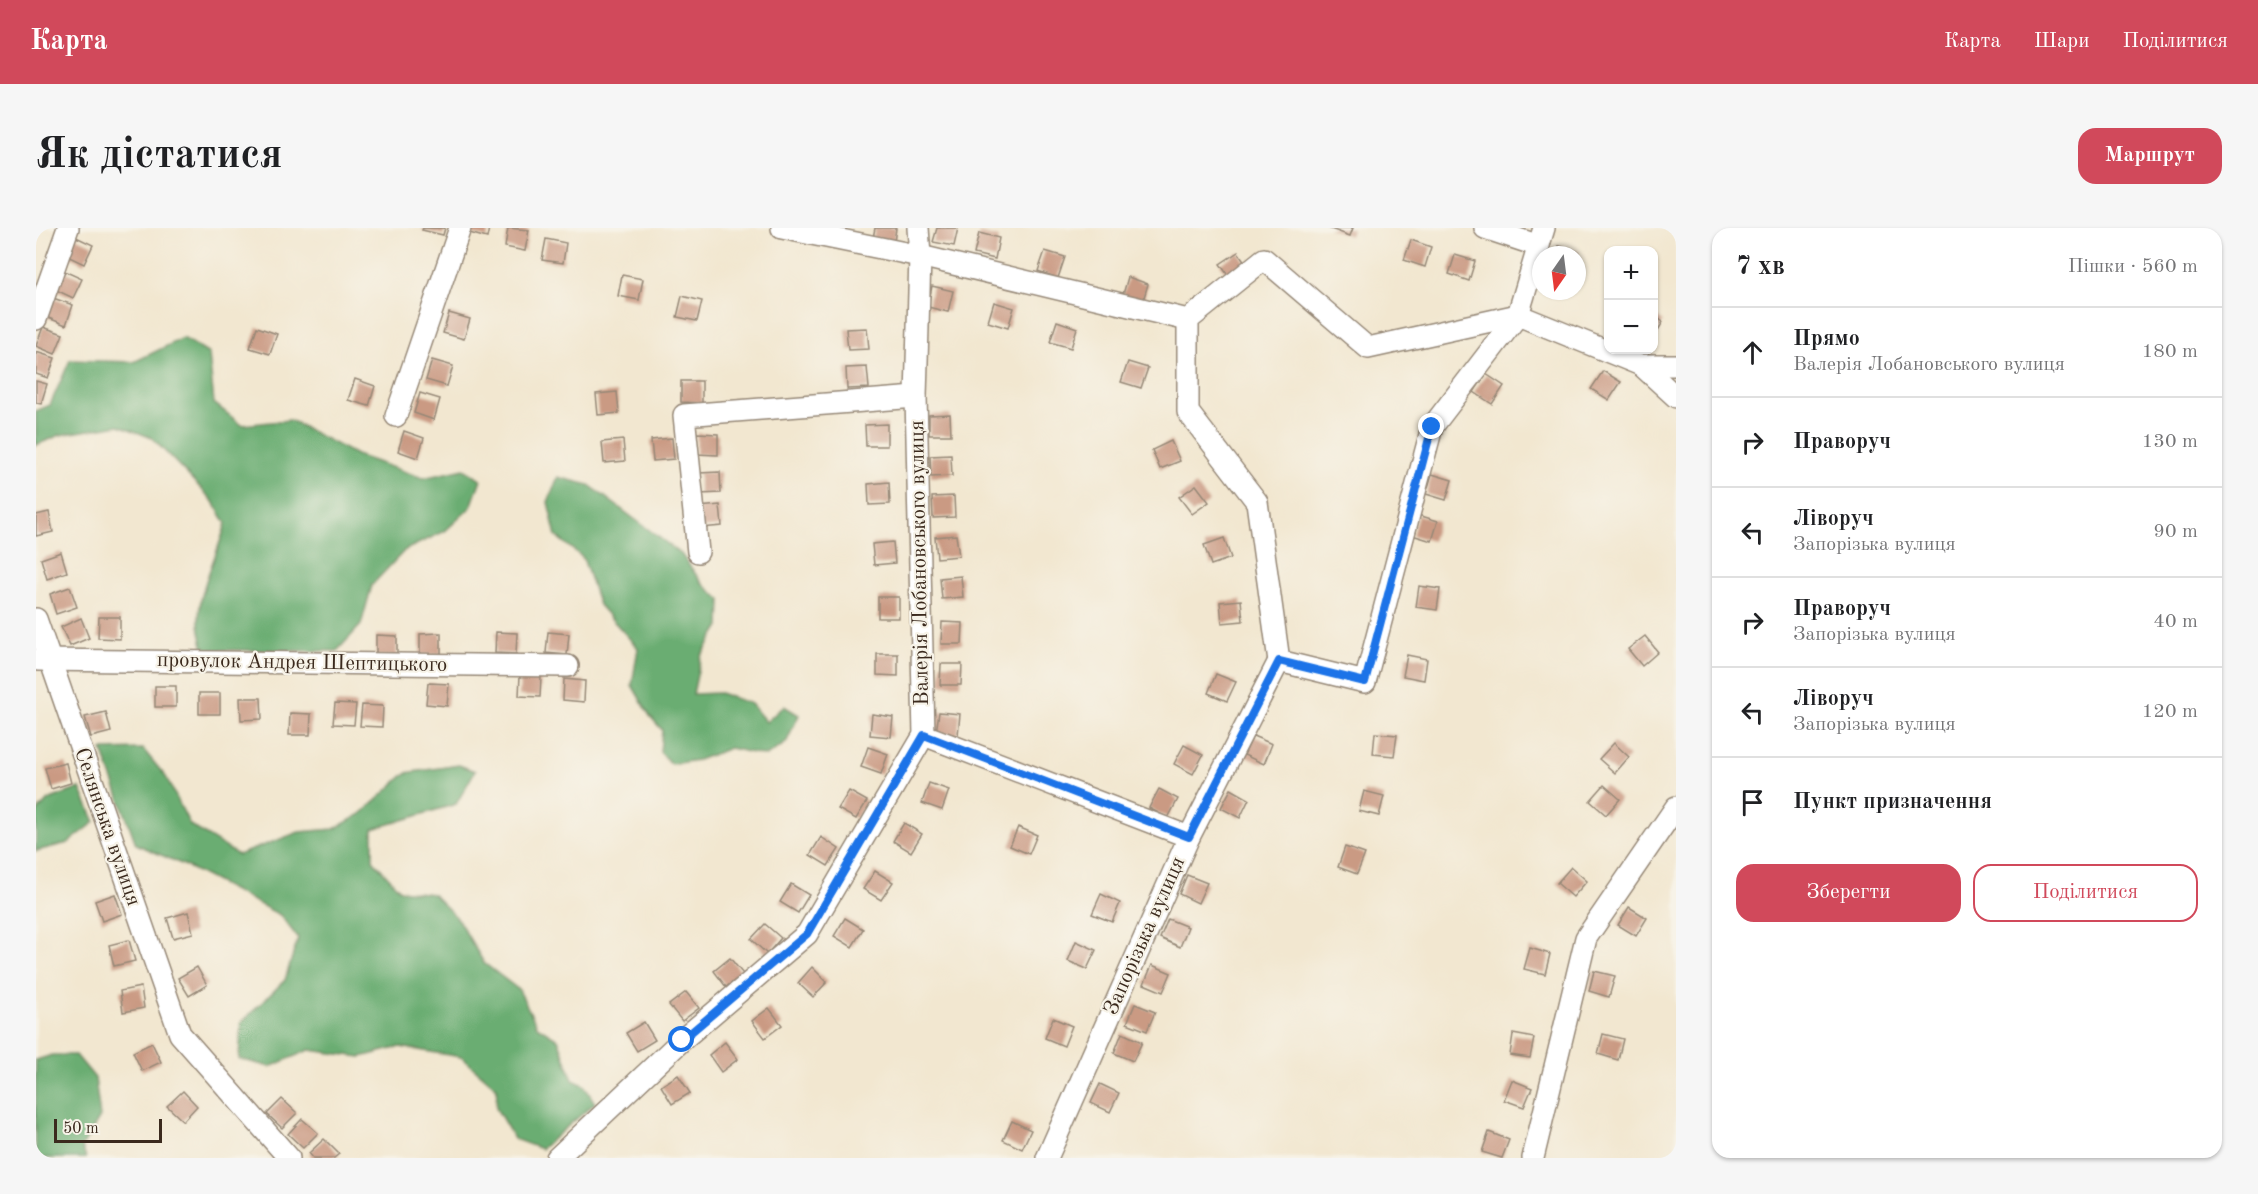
<!DOCTYPE html>
<html lang="uk">
<head>
<meta charset="utf-8">
<style>
  :root { --surface:#fff; --page:#f6f6f6; --text:#202124; --muted:#757577; --line:#e0e0e0; --accent:#d1495b }
  body { margin:0; font-family:"Old Standard TT",serif; background:var(--page); color:var(--text) }
  .controls { position:absolute; right:18px; top:18px; display:grid; overflow:hidden; border-radius:12px; box-shadow:0 2px 4px #0004 }
  .controls button { width:54px; height:54px; display:grid; place-items:center; padding:0; border:0; border-bottom:2px solid var(--line); background:var(--surface); color:var(--text); font:30px sans-serif }
  .compass { position:absolute; left:1496px; top:18px; width:54px; height:54px; border-radius:50%; background:var(--surface); box-shadow:0 2px 4px #0004; rotate:194deg }
  .scale { position:absolute; left:18px; bottom:15px; width:108px; box-sizing:border-box; padding-left:6px; border:3px solid #3b2a1e; border-top:0; font-size:16px; line-height:21px; white-space:nowrap; color:#3b2a1e; -webkit-text-stroke:4px #f7f3e8; paint-order:stroke }
  .stop { position:absolute; width:18px; height:18px; margin:-14px; border:4px solid #1a73e8; border-radius:50%; background:#fff }
  .stop.end { background:#1a73e8; border-color:#fff; box-shadow:0 2px 6px #0008 }
  .list { margin:0; padding:0; list-style:none }
  h2 { display:flex; justify-content:space-between; align-items:center; height:78px; margin:0; padding:0 24px; font-size:26px }
  h2 small { font-size:20px; font-weight:400; color:var(--muted) }
  .list li { display:grid; grid-template-columns:39px 1fr auto; gap:18px; align-items:center; box-sizing:border-box; height:90px; padding:0 24px; border-top:2px solid var(--line) }
  .list b { display:block; font-size:22px; white-space:nowrap }
  .list p { margin:0; font-size:20px; white-space:nowrap; color:var(--muted) }
  .list em { font-size:20px; font-style:normal; color:var(--muted) }
  .actions { display:flex; gap:12px; padding:18px 24px }
  .actions a { flex:1; padding:14px 0; border:2px solid var(--accent); border-radius:18px; text-align:center; font-size:21px; color:var(--accent) }
  .actions .main { background:var(--accent); color:#fff }
  .icon { flex:none; width:33px; height:33px; fill:none; stroke:currentColor; stroke-width:2; stroke-linecap:round; stroke-linejoin:round }
  .map { position:relative; flex:none; width:1640px; height:930px; overflow:hidden; border-radius:18px }
  header { display:flex; align-items:center; gap:36px; box-sizing:border-box; height:84px; padding:0 30px; background:var(--accent); color:#fff }
  header strong { font-size:28px }
  nav { display:flex; gap:33px; margin-inline-start:auto; font-size:21px }
  .intro { display:flex; align-items:center; justify-content:space-between; box-sizing:border-box; height:144px; padding:0 36px }
  h1 { margin:0; font-size:42px }
  .button { padding:15px 27px; border-radius:18px; background:var(--accent); color:#fff; font-size:21px; font-weight:700 }
  main { display:flex; gap:36px; padding:0 36px }
  aside { flex:1; background:var(--surface); border-radius:18px; box-shadow:0 2px 4px #0004 }
  .map>svg:first-child { display:block }
  .forest { fill:#6aad72; stroke:#526c48; stroke-width:1.5 }
  .building { fill:#ca9a83 }
  .lines { fill:none; stroke-linecap:round; stroke-linejoin:round }
  .minor-casing { stroke:#968877; stroke-width:24 }
  .minor { stroke:#fff; stroke-width:21 }
  .route { stroke:#1a73e8; stroke-width:8 }
  .labels { text-anchor:middle; dominant-baseline:central; stroke-width:4.5; stroke-linejoin:round; paint-order:stroke }
  .street-label { font-size:21px; fill:#3b2a1e; stroke:#f7f3e8 }
</style>
</head>
<body>
<header>
<strong>Карта</strong>
<nav><a>Карта</a><a>Шари</a><a>Поділитися</a></nav>
</header>
<div class="intro"><h1>Як дістатися</h1><a class="button">Маршрут</a></div>
<main>
<div class="map">
<svg width="1640" height="930" viewBox="0 0 1640 930">
  <rect width="100%" height="100%" fill="#f7f3e8"/>
  <filter id="ink" filterUnits="userSpaceOnUse"><feTurbulence type="fractalNoise" baseFrequency=".0167" numOctaves="2"/><feDisplacementMap in="SourceGraphic" scale="12" xChannelSelector="R" yChannelSelector="G"/><feConvolveMatrix kernelMatrix="1 2 1 2 8 2 1 2 1" color-interpolation-filters="sRGB"/></filter>
  <filter id="wash" filterUnits="userSpaceOnUse"><feTurbulence type="fractalNoise" baseFrequency=".008" numOctaves="4" result="noise"/><feDisplacementMap in="SourceGraphic" scale="24" xChannelSelector="R" yChannelSelector="G"/><feGaussianBlur stdDeviation="1.35" result="paint"/><feColorMatrix in="noise" values="0 0 0 0 0 0 0 0 0 0 0 0 0 0 0 0 0 1.4 0 .05"/><feComposite in="paint" operator="in"/></filter>
  <g filter="url(#wash)">
    <rect width="100%" height="100%" fill="#f2e7d0"/>
    <g class="forest">
      <path d="M147,110L173,126L178,175L206,197L254,192L320,227L387,250L428,241L445,251L435,279L409,303L369,322L336,357L325,397L301,423L168,422C166,411 162,400 163,389C164,357 182,326 190,295L176,272L116,210L83,197L24,207L0,217V183L14,177L34,132L98,134Z"/>
      <polygon points="522,249 553,257 620,307 645,326 666,355 685,372 684,398 665,428 657,466 684,465 715,476 730,494 748,478 763,487 750,515 730,528 694,520 662,532 635,536 624,524 626,502 614,488 596,457 602,420 563,377 547,330 520,308 512,274"/>
      <polygon points="107,521 130,549 154,597 202,627 263,604 298,601 325,586 370,545 423,537 439,543 420,576 337,601 337,632 364,662 397,666 421,690 448,735 483,762 501,798 522,811 537,852 548,857 559,875 505,921 478,911 460,880 461,860 425,829 364,819 325,829 273,822 234,839 203,831 205,795 249,752 262,710 244,687 150,638 100,616 66,522"/>
      <polygon points="44,560 59,594 32,615 0,623 0,585 12,572"/>
      <polygon points="16,827 40,827 59,850 64,889 46,919 50,930 0,930 0,832"/>
    </g>
    <g id="blocks">
      <g class="building">
        <polygon points="387,0 409,0 407,7 386,2"/>
        <polygon points="432,0 453,0 451,10 430,4"/>
        <polygon points="472,0 493,2 489,23 469,19"/>
        <polygon points="839,0 860,0 858,14 837,10"/>
        <polygon points="901,0 922,0 918,18 897,14"/>
        <polygon points="1292,0 1317,0 1314,8"/>
        <polygon points="943,5 963,10 959,31 938,26"/>
        <polygon points="38,8 57,17 48,36 29,27"/>
        <polygon points="510,11 530,15 527,35 506,32"/>
        <polygon points="1375,12 1395,19 1389,39 1368,32"/>
        <polygon points="1523,18 1543,24 1542,27 1520,27"/>
        <polygon points="1009,23 1029,29 1022,50 1002,43"/>
        <polygon points="1202,24 1214,41 1196,53 1184,36"/>
        <polygon points="1419,27 1439,33 1433,53 1413,46"/>
        <polygon points="26,42 46,51 37,70 18,61"/>
        <polygon points="586,47 607,51 603,72 582,68"/>
        <polygon points="1092,49 1112,56 1106,76 1086,70"/>
        <polygon points="896,58 917,63 912,84 892,79"/>
        <polygon points="646,68 666,73 661,93 641,89"/>
        <polygon points="17,70 37,77 30,97 10,89"/>
        <polygon points="958,74 978,80 972,100 952,94"/>
        <polygon points="413,85 434,91 428,111 407,105"/>
        <polygon points="1618,87 1627,94 1618,109"/>
        <polygon points="1021,93 1041,100 1035,120 1014,114"/>
        <polygon points="7,99 27,106 19,126 0,118"/>
        <polygon points="221,99 241,106 234,126 214,120"/>
        <polygon points="831,100 833,121 812,122 810,101"/>
        <polygon points="0,124 19,130 12,150 0,146"/>
        <polygon points="396,132 417,138 411,158 390,152"/>
        <polygon points="1092,134 1112,140 1105,160 1085,154"/>
        <polygon points="831,139 833,160 811,161 810,140"/>
        <polygon points="1567,143 1585,154 1573,172 1555,161"/>
        <polygon points="1450,146 1468,158 1456,176 1438,164"/>
        <polygon points="319,151 339,158 333,178 312,172"/>
        <polygon points="0,153 11,156 5,176 0,175"/>
        <polygon points="645,153 666,153 666,175 645,174"/>
        <polygon points="581,164 583,185 562,187 560,166"/>
        <polygon points="384,165 404,171 398,192 378,185"/>
        <polygon points="914,186 915,207 893,207 893,187"/>
        <polygon points="851,196 851,218 830,218 829,197"/>
        <polygon points="368,203 388,210 382,230 362,223"/>
        <polygon points="661,205 682,206 682,227 660,226"/>
        <polygon points="636,210 638,231 617,233 615,212"/>
        <polygon points="587,212 589,233 568,235 566,214"/>
        <polygon points="1135,213 1144,233 1124,241 1116,222"/>
        <polygon points="915,227 916,248 895,249 894,228"/>
        <polygon points="684,244 685,265 663,266 663,245"/>
        <polygon points="1396,246 1416,252 1410,272 1390,266"/>
        <polygon points="853,254 854,276 833,277 832,256"/>
        <polygon points="1160,257 1173,274 1156,286 1143,269"/>
        <polygon points="918,268 919,289 897,290 896,269"/>
        <polygon points="684,277 686,298 665,300 663,279"/>
        <polygon points="13,284 17,304 0,308 0,287"/>
        <polygon points="1382,287 1402,293 1396,313 1376,307"/>
        <polygon points="920,307 923,328 901,330 899,309"/>
        <polygon points="1188,310 1195,330 1175,337 1168,317"/>
        <polygon points="857,314 859,335 838,337 836,316"/>
        <polygon points="25,324 31,344 11,351 5,331"/>
        <polygon points="925,348 927,369 906,371 904,350"/>
        <polygon points="1383,358 1404,361 1401,382 1380,379"/>
        <polygon points="34,359 41,379 20,386 14,366"/>
        <rect x="842" y="369" width="21" height="21"/>
        <polygon points="1205,372 1207,393 1186,395 1184,374"/>
        <polygon points="63,389 84,389 84,411 62,410"/>
        <polygon points="45,390 53,410 34,418 25,399"/>
        <polygon points="906,394 927,395 926,416 905,416"/>
        <polygon points="460,404 481,405 480,426 459,425"/>
        <polygon points="512,404 533,406 531,427 510,425"/>
        <polygon points="405,405 405,426 384,427 384,406"/>
        <polygon points="340,407 361,408 361,429 340,428"/>
        <polygon points="1609,408 1622,424 1606,438 1592,421"/>
        <polygon points="841,426 862,426 862,448 841,447"/>
        <polygon points="1371,427 1391,431 1388,452 1367,448"/>
        <polygon points="905,436 926,436 925,457 904,457"/>
        <polygon points="1180,446 1200,454 1191,473 1172,465"/>
        <polygon points="484,447 505,448 504,469 483,468"/>
        <polygon points="528,451 549,453 548,474 527,472"/>
        <polygon points="392,455 413,456 411,478 390,476"/>
        <rect x="119" y="458" width="21" height="21"/>
        <rect x="163" y="465" width="21" height="21"/>
        <polygon points="204,470 225,470 226,491 205,492"/>
        <polygon points="299,475 320,476 318,497 297,496"/>
        <polygon points="326,477 347,478 346,499 324,498"/>
        <polygon points="70,484 75,504 55,509 49,489"/>
        <polygon points="903,484 924,486 922,507 900,505"/>
        <polygon points="254,485 275,486 274,507 253,507"/>
        <polygon points="836,486 857,489 855,509 834,507"/>
        <polygon points="1339,505 1361,507 1358,528 1337,526"/>
        <polygon points="1217,508 1236,516 1228,536 1208,527"/>
        <polygon points="1578,515 1593,529 1579,545 1563,531"/>
        <polygon points="1148,517 1167,527 1157,546 1138,536"/>
        <polygon points="832,519 852,526 845,546 825,539"/>
        <polygon points="30,535 35,555 15,561 9,540"/>
        <polygon points="893,555 913,562 906,582 886,575"/>
        <polygon points="1568,557 1584,571 1570,587 1554,573"/>
        <polygon points="1123,561 1142,571 1132,590 1113,580"/>
        <polygon points="1195,561 1213,571 1204,590 1185,580"/>
        <polygon points="813,563 831,573 820,591 802,581"/>
        <polygon points="1328,563 1348,568 1343,588 1323,583"/>
        <polygon points="868,595 886,606 875,624 857,613"/>
        <polygon points="982,599 1001,607 993,626 974,618"/>
        <polygon points="785,609 803,621 792,638 774,627"/>
        <polygon points="1309,619 1329,626 1321,646 1302,639"/>
        <polygon points="1535,639 1551,653 1537,669 1521,655"/>
        <polygon points="839,643 857,654 845,672 827,661"/>
        <polygon points="1151,647 1171,655 1162,675 1143,666"/>
        <polygon points="755,656 773,667 762,685 744,674"/>
        <polygon points="79,666 86,686 66,693 59,673"/>
        <polygon points="1065,666 1084,675 1076,694 1056,686"/>
        <polygon points="1593,679 1611,690 1600,708 1582,697"/>
        <polygon points="152,684 157,705 137,710 131,690"/>
        <polygon points="809,690 827,701 816,719 798,708"/>
        <polygon points="1132,691 1152,699 1144,719 1124,710"/>
        <polygon points="729,696 745,710 731,726 715,711"/>
        <polygon points="93,712 99,733 78,738 73,717"/>
        <polygon points="1040,713 1060,722 1051,741 1032,733"/>
        <polygon points="1494,720 1514,726 1509,746 1488,741"/>
        <polygon points="694,730 707,746 690,759 678,743"/>
        <polygon points="1116,737 1135,745 1127,764 1108,756"/>
        <polygon points="161,739 171,757 153,768 142,750"/>
        <polygon points="776,739 791,754 777,769 762,755"/>
        <polygon points="1558,743 1579,748 1573,769 1553,763"/>
        <polygon points="105,759 108,780 87,784 84,763"/>
        <polygon points="650,764 663,780 646,793 633,777"/>
        <polygon points="1099,776 1119,784 1111,803 1091,795"/>
        <polygon points="733,780 746,797 729,810 716,793"/>
        <polygon points="1017,790 1036,798 1028,818 1009,810"/>
        <polygon points="608,794 619,812 601,823 590,805"/>
        <polygon points="1086,805 1106,814 1097,833 1078,825"/>
        <polygon points="1477,806 1498,810 1494,830 1474,827"/>
        <polygon points="1567,806 1587,811 1582,832 1562,826"/>
        <polygon points="689,814 702,831 685,844 673,827"/>
        <polygon points="116,815 125,834 106,843 97,824"/>
        <polygon points="642,847 654,865 636,876 625,858"/>
        <polygon points="1476,852 1496,860 1488,879 1468,872"/>
        <polygon points="1064,856 1083,865 1074,884 1055,875"/>
        <polygon points="147,863 161,878 147,893 131,878"/>
        <polygon points="246,871 261,885 246,900 231,886"/>
        <polygon points="266,891 282,905 267,920 252,906"/>
        <polygon points="976,893 995,902 986,921 967,912"/>
        <polygon points="1453,904 1473,912 1466,930 1446,924"/>
        <polygon points="288,911 303,926 298,930 277,930 273,925"/>
      </g>
    </g>
  </g>
  <g filter="url(#ink)">
    <use href="#blocks" fill-opacity="0" stroke="#968877" stroke-width="1.5"/>
    <g class="lines">
      <g class="minor-casing">
        <g id="minor">
          <polyline points="746,0 884,28 1152,92"/>
          <polyline points="1449,0 1503,18"/>
          <polyline points="0,91 32,0"/>
          <polyline points="1605,137 1640,169"/>
          <polyline points="360,188 424,0"/>
          <polyline points="662,324 648,187 880,169"/>
          <polyline points="0,391 144,806 253,930"/>
          <polyline points="2,432 532,438"/>
          <polyline points="1243,433 1221,274 1152,184 1152,92 1228,31 1332,120 1482,87 1605,137 1640,137"/>
          <polyline points="888,507 1153,609"/>
          <polyline points="521,930 646,812 771,706 888,507 880,169 884,28 882,0"/>
          <polyline points="1011,930 1153,609 1243,433 1329,454 1396,199 1482,87 1508,0"/>
          <polyline points="1497,930 1550,710 1640,579"/>
        </g>
      </g>
      <use href="#minor" class="minor"/>
    </g>
  </g>
  <g class="lines" filter="url(#ink)">
    <polyline class="route" points="646,812 771,706 888,507 1153,609 1243,433 1329,454 1396,199"/>
  </g>
  <g class="labels">
    <g class="street-label">
      <text transform="translate(884 335) rotate(-91)">Валерія Лобановського вулиця</text>
      <text transform="translate(266 435) rotate(1)">провулок Андрея Шептицького</text>
      <text transform="translate(71 599) rotate(71)">Селянська вулиця</text>
      <text transform="translate(1109 708) rotate(-66)">Запорізька вулиця</text>
    </g>
  </g>
</svg>
<div class="controls">
<button>+</button>
<button>−</button>
</div>
<svg class="compass" viewBox="-18 -18 36 36"><path d="M0-13l5 13h-10z" fill="#e53935"/><path d="M0 13l5-13h-10z" fill="#757577"/></svg>
<div class="scale">50 m</div>
<div class="stop" style="left:646px;top:812px"></div>
<div class="stop end" style="left:1396px;top:199px"></div>
</div>
<aside>
<h2>7 хв<small>Пішки · 560 m</small></h2>
<ul class="list">
<li><svg class="icon" aria-label="ahead" viewBox="0 0 24 24"><path d="M12 20V5M6 11l6-6 6 6"/></svg><div><b>Прямо</b><p>Валерія Лобановського вулиця</p></div><em>180 m</em></li>
<li><svg class="icon" aria-label="right" viewBox="0 0 24 24"><path d="M7 20v-9h11M14 6l5 5-5 5"/></svg><div><b>Праворуч</b></div><em>130 m</em></li>
<li><svg class="icon" aria-label="left" viewBox="0 0 24 24"><path d="M17 20v-9H6M10 6l-5 5 5 5"/></svg><div><b>Ліворуч</b><p>Запорізька вулиця</p></div><em>90 m</em></li>
<li><svg class="icon" aria-label="right" viewBox="0 0 24 24"><path d="M7 20v-9h11M14 6l5 5-5 5"/></svg><div><b>Праворуч</b><p>Запорізька вулиця</p></div><em>40 m</em></li>
<li><svg class="icon" aria-label="left" viewBox="0 0 24 24"><path d="M17 20v-9H6M10 6l-5 5 5 5"/></svg><div><b>Ліворуч</b><p>Запорізька вулиця</p></div><em>120 m</em></li>
<li><svg class="icon" aria-label="arrive" viewBox="0 0 24 24"><path d="M6 21V4h12l-3 4 3 4H6"/></svg><div><b>Пункт призначення</b></div></li>
</ul>
<div class="actions"><a class="main">Зберегти</a><a>Поділитися</a></div>
</aside>
</main>
</body>
</html>
